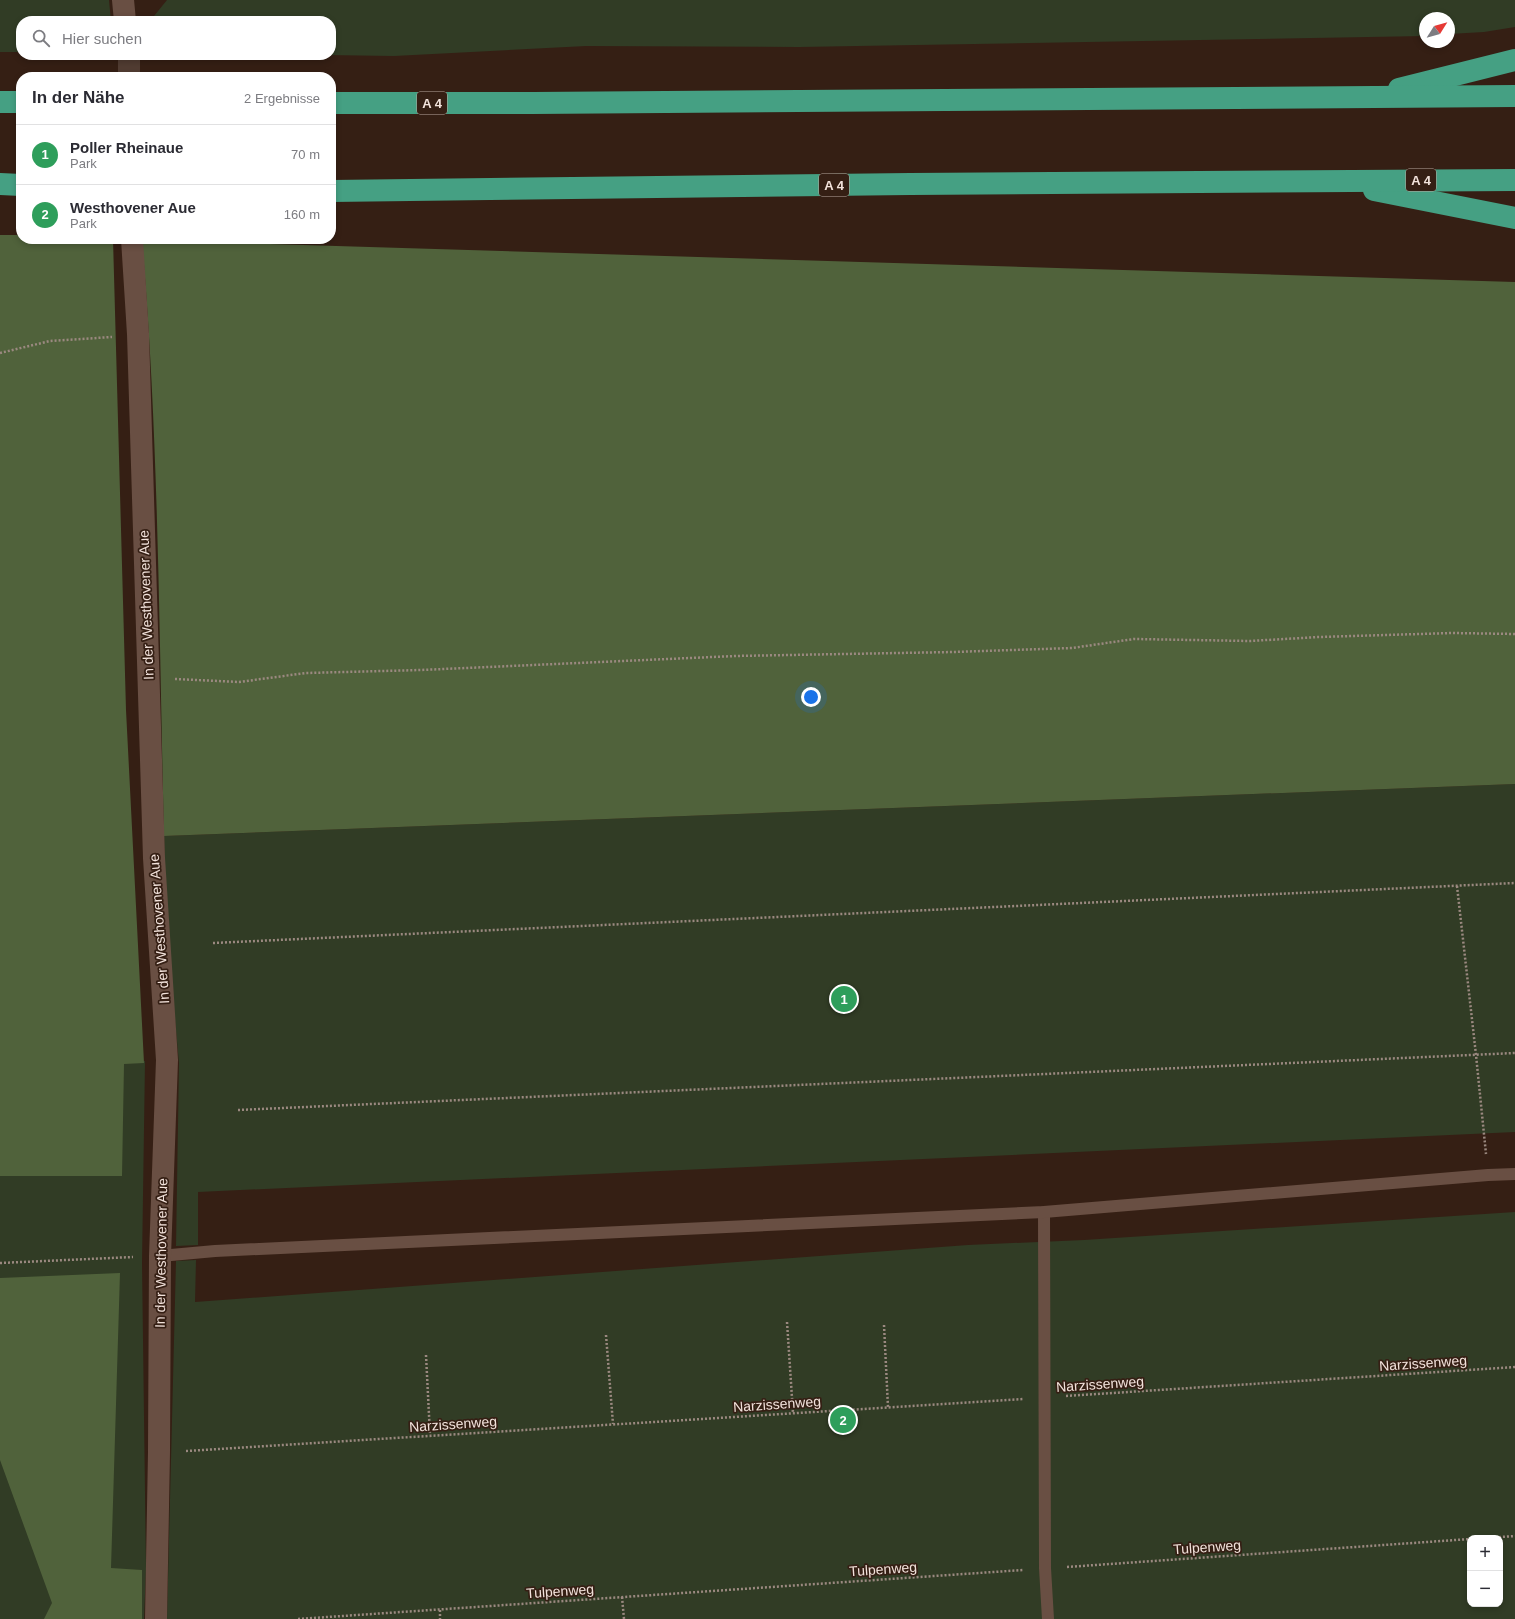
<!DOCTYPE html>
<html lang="de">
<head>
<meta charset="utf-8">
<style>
  :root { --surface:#fff; --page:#f7f7f7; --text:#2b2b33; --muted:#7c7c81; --line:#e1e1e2; --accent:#407284 }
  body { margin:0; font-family:Helvetica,sans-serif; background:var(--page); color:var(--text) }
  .controls { position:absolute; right:12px; bottom:12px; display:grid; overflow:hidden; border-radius:8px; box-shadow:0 2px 6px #0003 }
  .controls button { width:36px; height:36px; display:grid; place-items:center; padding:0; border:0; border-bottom:1px solid var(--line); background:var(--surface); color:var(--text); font:20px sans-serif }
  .compass { position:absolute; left:1419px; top:12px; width:36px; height:36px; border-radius:50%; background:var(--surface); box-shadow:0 2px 6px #0003; rotate:53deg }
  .you { position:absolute; left:811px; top:697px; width:14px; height:14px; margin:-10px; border:3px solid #fff; border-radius:50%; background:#1a73e8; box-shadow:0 0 0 6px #1a73e833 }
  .badge { display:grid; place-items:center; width:26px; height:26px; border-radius:50%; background:var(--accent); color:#fff; font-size:13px; font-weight:700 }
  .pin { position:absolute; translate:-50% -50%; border:2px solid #fff; box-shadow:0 1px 4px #0006 }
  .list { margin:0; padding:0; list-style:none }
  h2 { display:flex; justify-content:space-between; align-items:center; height:52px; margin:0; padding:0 16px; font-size:17px }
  h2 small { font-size:13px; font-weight:400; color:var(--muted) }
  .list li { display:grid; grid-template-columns:26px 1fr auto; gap:12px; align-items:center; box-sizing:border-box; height:60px; padding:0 16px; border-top:1px solid var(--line) }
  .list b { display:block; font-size:15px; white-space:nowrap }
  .list p { margin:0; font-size:13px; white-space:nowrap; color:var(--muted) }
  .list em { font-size:13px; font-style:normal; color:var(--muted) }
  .icon { flex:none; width:22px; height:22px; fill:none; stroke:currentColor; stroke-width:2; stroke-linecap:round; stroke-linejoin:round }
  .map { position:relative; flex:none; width:1515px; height:1619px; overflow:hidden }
  .search { position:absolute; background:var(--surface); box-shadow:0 2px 6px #0003; left:16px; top:16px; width:320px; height:44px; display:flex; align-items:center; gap:10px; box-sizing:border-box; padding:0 14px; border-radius:16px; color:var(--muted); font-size:15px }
  .panel { position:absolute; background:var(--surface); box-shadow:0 2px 6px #0003; left:16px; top:72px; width:320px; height:172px; border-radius:16px }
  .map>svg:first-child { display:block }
  .green { fill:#313c25; fill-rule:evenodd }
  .forest { fill:#50623b }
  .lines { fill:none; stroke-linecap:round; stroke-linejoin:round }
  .minor-tunnel { stroke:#513c32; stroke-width:22; stroke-dasharray:22 11; stroke-linecap:butt }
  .path { stroke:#9b8980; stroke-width:2.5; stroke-dasharray:2 2; stroke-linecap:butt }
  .service { stroke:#694f43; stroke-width:12 }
  .minor { stroke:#694f43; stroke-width:22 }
  .motorway { stroke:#45a083; stroke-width:22 }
  .labels { text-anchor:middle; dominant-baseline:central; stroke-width:3.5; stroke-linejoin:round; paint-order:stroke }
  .shield { fill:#351f14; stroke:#b9a89f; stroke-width:1 }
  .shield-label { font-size:13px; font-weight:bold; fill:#f2e2db }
  .street-label { font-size:14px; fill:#f2e2db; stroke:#351f14 }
</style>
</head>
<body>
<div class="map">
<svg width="1515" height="1619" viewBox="0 0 1515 1619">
  <rect width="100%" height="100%" fill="#351f14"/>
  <g class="green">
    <polygon points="0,0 109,0 111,21 21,21 21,52 0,52"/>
    <polygon points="167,0 1515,0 1515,27 1484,32 1449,34 1449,18 1425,18 1425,36 799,47 586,46 394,56 325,55 331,55 331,21 150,21"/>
    <polygon points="1515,784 1515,1132 198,1192 198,1245 176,1246 179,1063 167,934 164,836"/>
    <polygon points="145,1061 142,1263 146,1569 144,1619 0,1619 0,1068"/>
    <path d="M1515,1212V1619H167L176,1261L196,1260L195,1302L968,1245L1084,1240ZM1470,1538H1500V1604H1470Z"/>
  </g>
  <g class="forest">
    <polygon points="0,235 21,235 21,239 113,239 126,710 144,1063 124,1064 122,1176 0,1176"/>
    <path d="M142,240L1515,282V784L164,836C159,638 159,438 142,240Z"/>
    <polygon points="120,1273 111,1568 142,1570 142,1619 44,1619 52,1603 0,1460 0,1278"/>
  </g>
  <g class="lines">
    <polyline class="minor-tunnel" points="129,55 129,77"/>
    <g class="path">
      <polyline points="0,353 50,341 112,337"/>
      <polyline points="175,679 239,682 306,673 421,670 735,656 953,652 1072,648 1134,639 1250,641 1319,637 1453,633 1515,634"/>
      <polyline points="1457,886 1476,1055 1486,1154"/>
      <polyline points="213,943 1515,883"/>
      <polyline points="238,1110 1515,1053"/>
      <polyline points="0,1263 133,1257"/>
      <polyline points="787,1322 793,1413"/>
      <polyline points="884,1325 888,1407"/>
      <polyline points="606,1335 613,1424"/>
      <polyline points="426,1355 430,1435"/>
      <polyline points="1066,1396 1515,1367"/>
      <polyline points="186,1451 1024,1399"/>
      <polyline points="1487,1538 1515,1536"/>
      <polyline points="1067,1567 1470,1539"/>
      <polyline points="622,1597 624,1619"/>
      <polyline points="440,1610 440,1619"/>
      <polyline points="298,1619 1023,1570"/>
    </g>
    <g class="service">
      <polyline points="1044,1212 1045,1568 1048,1619"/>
      <polyline points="160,1256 215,1251 1044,1212 1488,1175 1515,1174"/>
    </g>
    <g class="minor">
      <polyline points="123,0 125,21"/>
      <polyline points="132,239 138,334 154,858 167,1060 160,1256 159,1452 156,1619"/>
    </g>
    <g class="motorway">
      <polyline points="1399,89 1515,60"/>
      <polyline points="0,102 21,102"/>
      <polyline points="331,103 533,103 1515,96"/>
      <polyline points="0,184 21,185"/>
      <polyline points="1374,190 1515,218"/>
      <polyline points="331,191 910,184 1515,180"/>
    </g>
  </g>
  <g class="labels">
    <g class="shield">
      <rect x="417" y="92" width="30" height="22" rx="3"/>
      <rect x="1406" y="169" width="30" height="22" rx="3"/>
      <rect x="819" y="174" width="30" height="22" rx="3"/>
    </g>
    <g class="shield-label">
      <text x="432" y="103">A 4</text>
      <text x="1421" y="180">A 4</text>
      <text x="834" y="185">A 4</text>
    </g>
    <g class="street-label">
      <text transform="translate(146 605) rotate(-92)">In der Westhovener Aue</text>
      <text transform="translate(159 929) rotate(-94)">In der Westhovener Aue</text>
      <text transform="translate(161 1253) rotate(-89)">In der Westhovener Aue</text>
      <text transform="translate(1423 1363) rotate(-4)">Narzissenweg</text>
      <text transform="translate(1100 1384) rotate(-4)">Narzissenweg</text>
      <text transform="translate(777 1404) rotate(-4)">Narzissenweg</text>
      <text transform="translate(453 1424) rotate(-4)">Narzissenweg</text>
      <text transform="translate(1207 1547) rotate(-4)">Tulpenweg</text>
      <text transform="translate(883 1569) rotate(-4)">Tulpenweg</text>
      <text transform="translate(560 1591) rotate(-4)">Tulpenweg</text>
    </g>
  </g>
</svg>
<div class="controls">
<button>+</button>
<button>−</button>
</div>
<svg class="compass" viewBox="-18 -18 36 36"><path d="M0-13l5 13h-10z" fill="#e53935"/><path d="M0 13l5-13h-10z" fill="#7c7c81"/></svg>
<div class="you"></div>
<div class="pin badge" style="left:844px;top:999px;background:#2e9e5b">1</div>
<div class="pin badge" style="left:843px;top:1420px;background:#2e9e5b">2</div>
<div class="search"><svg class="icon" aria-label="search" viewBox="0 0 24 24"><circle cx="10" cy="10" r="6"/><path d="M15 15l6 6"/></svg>Hier suchen</div>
<section class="panel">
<h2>In der Nähe<small>2 Ergebnisse</small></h2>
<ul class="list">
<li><span class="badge" style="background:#2e9e5b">1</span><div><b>Poller Rheinaue</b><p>Park</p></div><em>70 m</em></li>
<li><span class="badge" style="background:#2e9e5b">2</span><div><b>Westhovener Aue</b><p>Park</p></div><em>160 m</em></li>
</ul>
</section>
</div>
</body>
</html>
